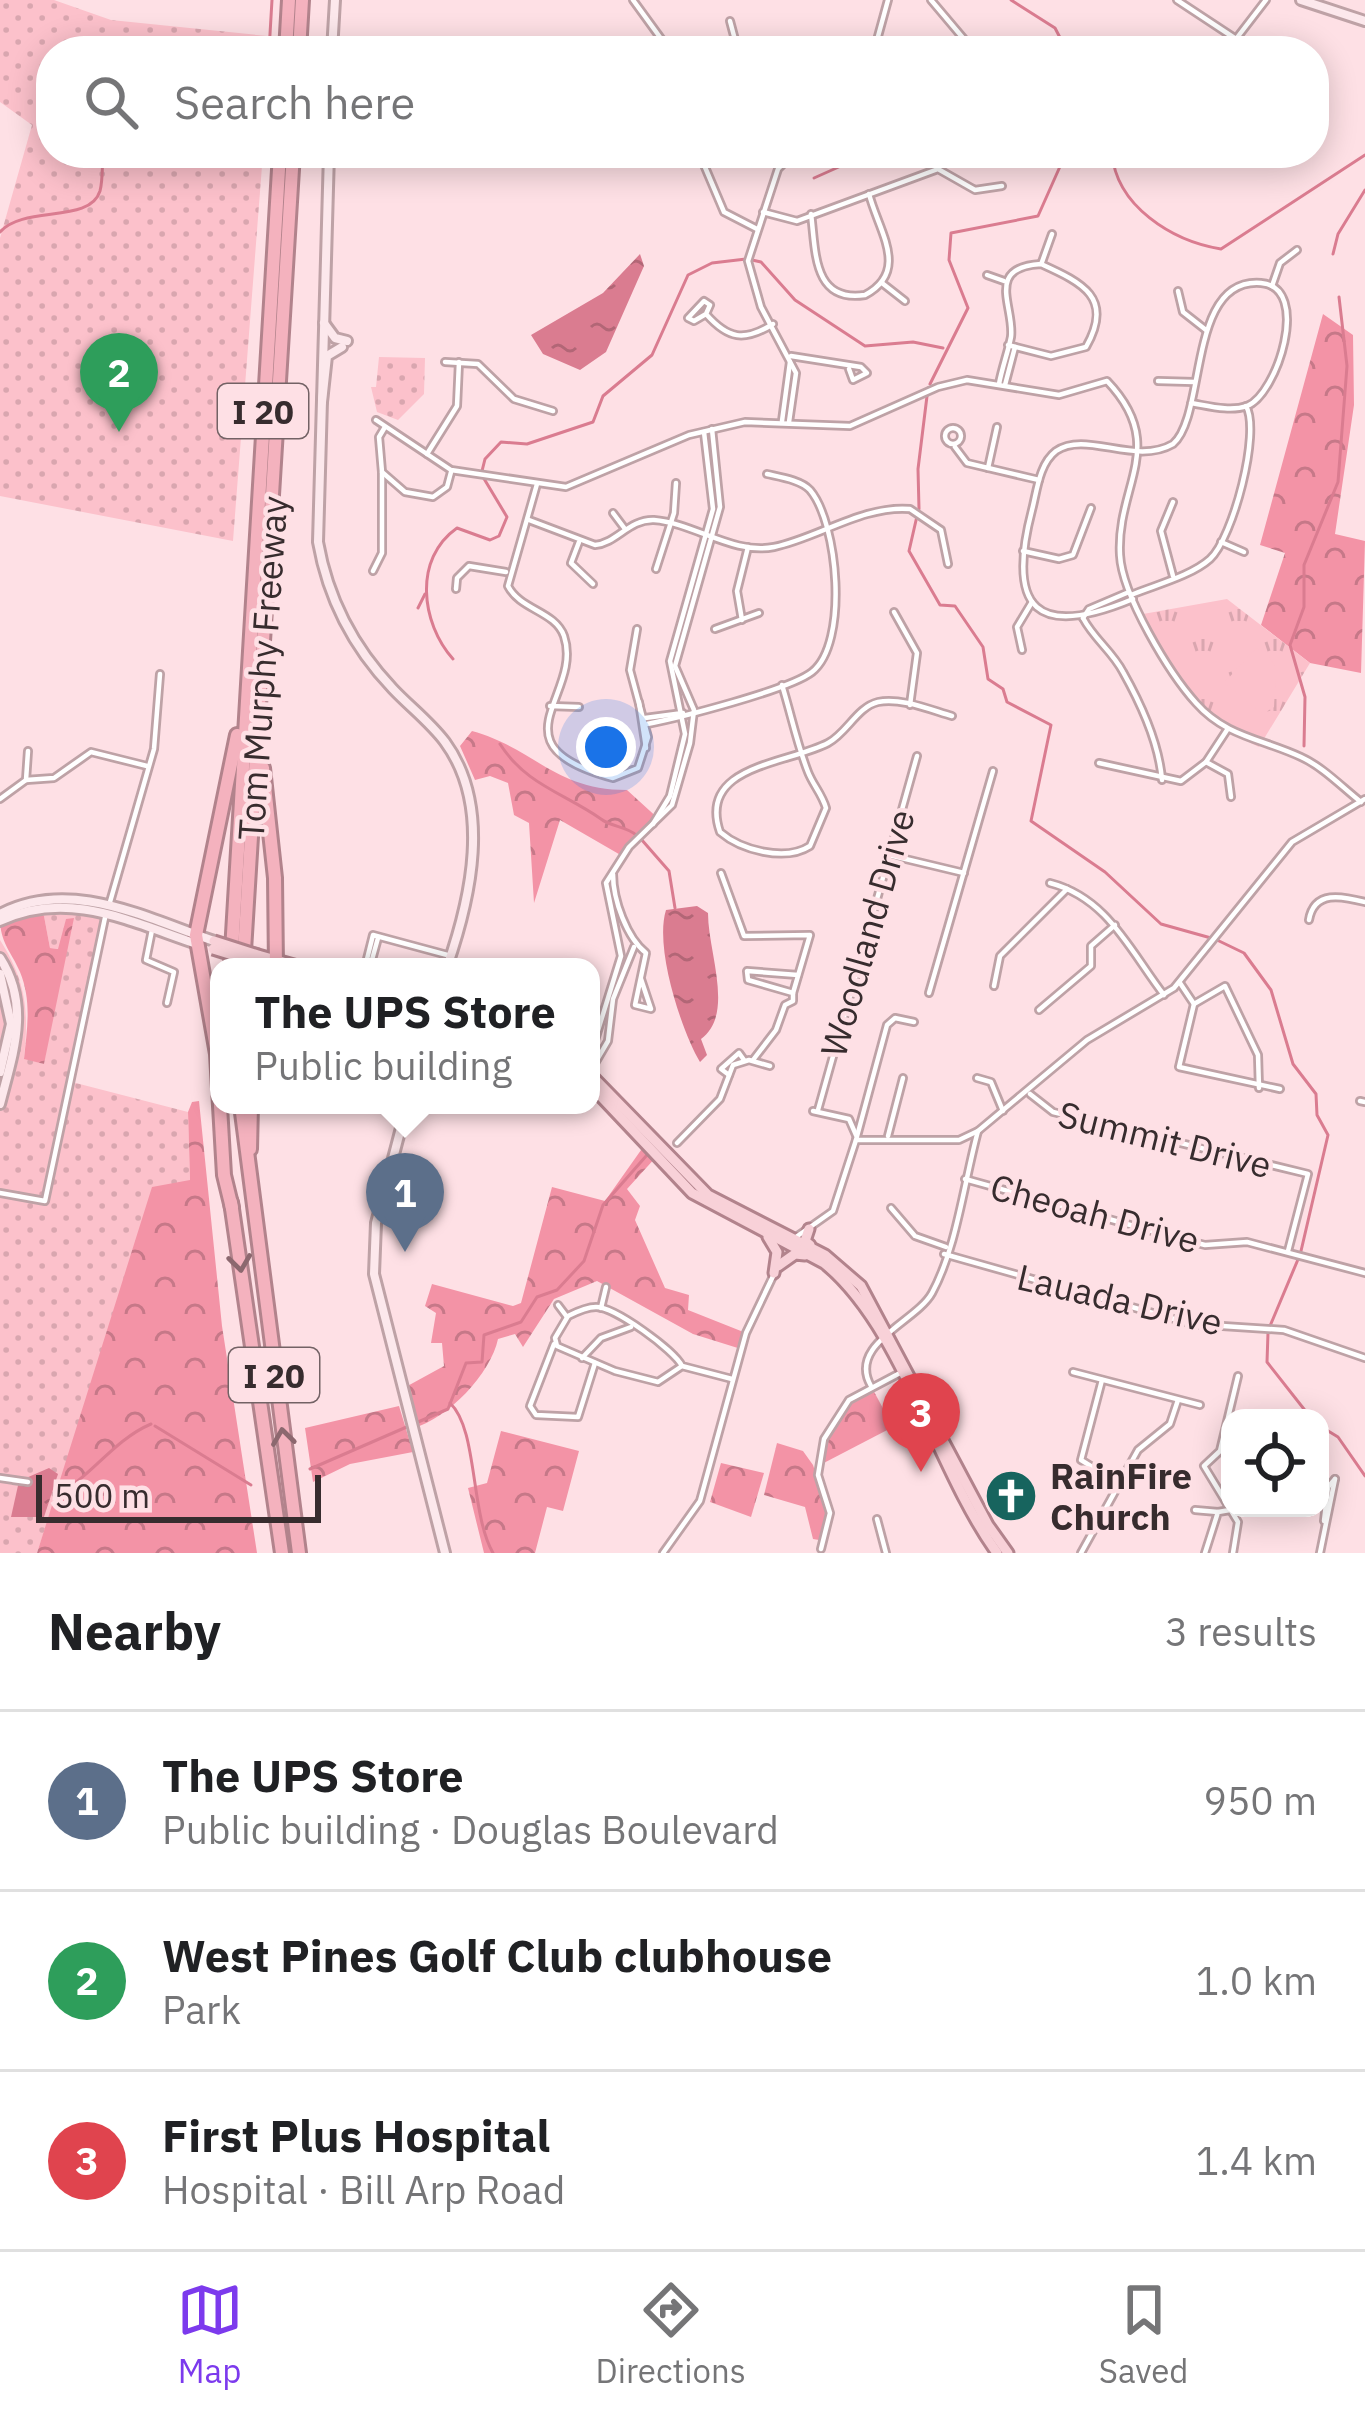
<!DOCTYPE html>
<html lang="en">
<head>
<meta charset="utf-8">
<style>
  :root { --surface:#fff; --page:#f2f2f2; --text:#202124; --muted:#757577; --line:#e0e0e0; --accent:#7c3aed }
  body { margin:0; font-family:"IBM Plex Sans",sans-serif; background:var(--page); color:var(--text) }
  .controls { position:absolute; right:36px; bottom:36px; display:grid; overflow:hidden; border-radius:24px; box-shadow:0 6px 30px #0003 }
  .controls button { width:108px; height:108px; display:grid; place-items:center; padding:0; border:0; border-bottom:3px solid var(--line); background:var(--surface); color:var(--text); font:60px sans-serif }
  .scale { position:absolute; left:36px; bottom:30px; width:285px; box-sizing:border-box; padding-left:12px; border:6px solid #372c2e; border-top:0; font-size:33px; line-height:42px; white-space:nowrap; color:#372c2e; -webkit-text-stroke:9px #fee0e5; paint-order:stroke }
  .you { position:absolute; left:606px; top:747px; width:42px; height:42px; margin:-30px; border:9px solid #fff; border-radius:50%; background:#1a73e8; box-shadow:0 0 0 18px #1a73e833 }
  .badge { display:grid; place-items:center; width:78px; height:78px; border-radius:50%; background:var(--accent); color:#fff; font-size:39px; font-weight:700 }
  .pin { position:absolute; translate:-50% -99px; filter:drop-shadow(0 3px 6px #0008) }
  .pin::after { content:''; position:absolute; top:63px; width:42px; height:36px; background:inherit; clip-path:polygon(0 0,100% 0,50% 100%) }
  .popup { position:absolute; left:210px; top:958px; width:390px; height:156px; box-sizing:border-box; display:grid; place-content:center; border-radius:24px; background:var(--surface); filter:drop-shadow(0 3px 9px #0005); font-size:39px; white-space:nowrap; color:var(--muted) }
  .popup b { font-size:45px; color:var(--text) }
  .popup::after { content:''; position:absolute; left:50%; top:100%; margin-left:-24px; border:24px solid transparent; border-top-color:var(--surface) }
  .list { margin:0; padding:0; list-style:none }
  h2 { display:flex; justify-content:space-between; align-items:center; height:156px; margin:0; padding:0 48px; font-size:51px }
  h2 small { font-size:39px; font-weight:400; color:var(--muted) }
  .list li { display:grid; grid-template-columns:78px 1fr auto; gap:36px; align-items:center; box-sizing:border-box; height:180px; padding:0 48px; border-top:3px solid var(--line) }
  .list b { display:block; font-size:45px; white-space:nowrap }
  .list p { margin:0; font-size:39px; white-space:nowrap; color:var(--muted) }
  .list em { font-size:39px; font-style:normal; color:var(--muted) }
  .icon { flex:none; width:66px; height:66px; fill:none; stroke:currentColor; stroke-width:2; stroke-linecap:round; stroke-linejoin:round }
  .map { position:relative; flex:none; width:1365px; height:1553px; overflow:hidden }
  .search { position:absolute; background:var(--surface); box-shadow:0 6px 30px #0003; left:36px; right:36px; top:36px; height:132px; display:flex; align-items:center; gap:30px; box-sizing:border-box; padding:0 42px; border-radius:48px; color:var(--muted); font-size:45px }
  .sheet { height:696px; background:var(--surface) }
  nav { display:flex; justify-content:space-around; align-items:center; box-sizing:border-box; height:168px; border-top:3px solid var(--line); background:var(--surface); font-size:33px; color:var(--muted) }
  nav a { display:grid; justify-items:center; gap:6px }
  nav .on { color:var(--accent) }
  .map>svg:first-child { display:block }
  .grass { fill:url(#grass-dots) }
  .forest { fill:url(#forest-crowns) }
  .park { fill:url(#park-tufts) }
  .garden { fill:#fcc1cb }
  .water { fill:url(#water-ripples) }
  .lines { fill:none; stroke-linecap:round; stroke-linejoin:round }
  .stream { stroke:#da7c90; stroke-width:3 }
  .street-casing { stroke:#bea2a6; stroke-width:10 }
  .secondary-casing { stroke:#bea2a6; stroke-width:14 }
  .primary-casing { stroke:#b2838c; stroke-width:15 }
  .highway-casing { stroke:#b2838c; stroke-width:18 }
  .street { stroke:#fff; stroke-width:4.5 }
  .secondary { stroke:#fce8ec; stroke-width:8 }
  .primary { stroke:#f8d1d8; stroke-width:9 }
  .highway { stroke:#f4b2be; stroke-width:12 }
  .primary-bridge-casing { stroke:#b2838c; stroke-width:15; stroke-linecap:butt }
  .primary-bridge { stroke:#f8d1d8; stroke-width:9 }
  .oneway { stroke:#8c686f }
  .labels { text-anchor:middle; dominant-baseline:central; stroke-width:9; stroke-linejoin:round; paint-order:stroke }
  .shield { fill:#fee0e5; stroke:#736265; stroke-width:3 }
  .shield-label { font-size:33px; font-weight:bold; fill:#372c2e }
  .street-label { font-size:36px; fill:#372c2e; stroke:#fee0e5 }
  .poi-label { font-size:36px; font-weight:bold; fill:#372c2e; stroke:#fee0e5; text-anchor:start }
</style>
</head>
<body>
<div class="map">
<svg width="1365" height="1553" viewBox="0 0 1365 1553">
  <defs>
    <pattern id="grass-dots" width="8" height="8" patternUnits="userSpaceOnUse" patternTransform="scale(3)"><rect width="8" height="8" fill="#fcc1cb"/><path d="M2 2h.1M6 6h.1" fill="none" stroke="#d9a6af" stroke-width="1.8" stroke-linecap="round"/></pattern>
    <pattern id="forest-crowns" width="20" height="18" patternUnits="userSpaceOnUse" patternTransform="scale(3)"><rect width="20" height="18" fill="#f393a6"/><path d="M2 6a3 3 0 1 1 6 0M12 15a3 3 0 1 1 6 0" fill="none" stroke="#c67888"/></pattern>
    <pattern id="park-tufts" width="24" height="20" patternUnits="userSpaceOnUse" patternTransform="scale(3)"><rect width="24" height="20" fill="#fcc1cb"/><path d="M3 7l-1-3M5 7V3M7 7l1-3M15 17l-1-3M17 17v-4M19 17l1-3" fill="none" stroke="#d9a6af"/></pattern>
    <pattern id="water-ripples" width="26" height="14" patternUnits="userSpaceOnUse" patternTransform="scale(3)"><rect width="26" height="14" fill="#da7c90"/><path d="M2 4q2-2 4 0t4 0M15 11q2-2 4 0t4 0" fill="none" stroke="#b26676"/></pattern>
  </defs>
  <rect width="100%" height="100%" fill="#fee0e5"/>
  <g class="grass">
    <polygon points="0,0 54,0 111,20 267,36 266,51 51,51 51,153 263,153 233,541 0,496 0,238 32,125 0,102"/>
    <polygon points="379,357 425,358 424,394 398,420 377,412 371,387 376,387"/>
    <path d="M81,902L105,910L94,952L90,1007L68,1081L188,1112L190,1181L82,1416L37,1553H0V940C26,981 29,1011 24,1058L44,1064L66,920L59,949L50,948L44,916L34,904Z"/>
  </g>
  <g class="forest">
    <polygon points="1323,314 1353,335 1354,405 1335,534 1365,541 1361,673 1310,663 1261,625 1285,553 1260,545"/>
    <path d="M472,731C536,749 554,790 627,790L661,821L624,857L560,820L534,903L529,823L514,815L508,783L490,776L475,780L460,746Z"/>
    <path d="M34,904L44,916L50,948L58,949L66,919L74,918L44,1064L24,1059C27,1029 32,1001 20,972C11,951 0,943 0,918Z"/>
    <polygon points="199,1101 222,1326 257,1553 37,1553 152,1187 190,1180 188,1112 192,1102"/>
    <path d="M646,1143L657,1156L627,1189L640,1206L635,1220L665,1288L689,1295L688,1310L746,1333L741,1349L693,1334L597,1281L554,1299L523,1347L515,1334L498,1339C491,1373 448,1419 413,1428L402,1389L444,1366L442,1343H431L436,1313L425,1306L432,1284L513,1306L521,1303L552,1187L605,1201Z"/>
    <path d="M871,1386L893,1427L818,1466C825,1429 841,1407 871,1386Z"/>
    <polygon points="399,1406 413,1452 350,1464 313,1482 305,1428"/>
    <polygon points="501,1431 579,1451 563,1511 547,1507 535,1553 484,1553 468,1488 487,1483"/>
    <polygon points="777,1443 803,1451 813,1465 828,1511 819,1540 813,1539 805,1507 764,1495"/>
    <polygon points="721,1463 764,1473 751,1517 710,1502"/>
  </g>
  <path class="park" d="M1227,599L1310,663L1259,747C1193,714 1177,676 1143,614Z"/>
  <polygon class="garden" points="1256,648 1268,653 1276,670 1274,707 1263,714 1224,683"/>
  <g class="water">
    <polygon points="640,254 644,266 606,352 580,370 543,354 531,335 603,293"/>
    <path d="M697,906L708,913C708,953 735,1014 701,1039L707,1055L700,1062C682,1032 654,948 666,910Z"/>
    <polygon points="49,1468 58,1474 44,1517 11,1517 19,1481"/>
  </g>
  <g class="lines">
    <g class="stream">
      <polyline points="1011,0 1055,28 1067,51"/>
      <polyline points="269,51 272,0"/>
      <polyline points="262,153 267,155"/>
      <polyline points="1000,153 1020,162 1030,153"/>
      <path d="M1112,153C1116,206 1172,241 1221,249L1365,155"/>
      <polyline points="302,163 320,162"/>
      <polyline points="814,178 870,153"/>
      <path d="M0,232C24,205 90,224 100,191C103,180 102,165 103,153"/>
      <polyline points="1333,254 1338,234 1365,190"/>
      <polyline points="752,260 761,262 795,300 865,346 913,342 943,348"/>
      <polyline points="930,384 968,308 949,260 951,233 1038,216 1066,153"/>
      <polyline points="482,471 485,459 501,442 527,444 593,422 603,396 652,355 688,275 712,263 746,259"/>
      <polyline points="919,509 918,469 928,388"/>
      <polyline points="917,516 909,551 940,605 955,606 983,647 988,679 1003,689 1007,702 1051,725 1031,821 1105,872 1161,924 1211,938"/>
      <polyline points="418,608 425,594"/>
      <path d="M453,659C421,623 413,559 457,528L490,540L499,536L507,517L483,477"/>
      <path d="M500,744C526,785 564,793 601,819C611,827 626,826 636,835"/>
      <polyline points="1304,746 1305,697 1290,645 1304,607 1304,565 1338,482 1347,366 1339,297"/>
      <polyline points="641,839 669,871 675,908"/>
      <polyline points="1217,940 1244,953 1271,990 1293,1064 1316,1094 1317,1115 1328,1135 1301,1251"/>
      <polyline points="1270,1326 1299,1257"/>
      <polyline points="1268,1333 1267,1362 1311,1418"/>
      <path d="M450,1403C478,1429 470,1513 493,1553"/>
      <polyline points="155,1426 251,1485"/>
      <polyline points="1320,1426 1338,1437 1365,1476"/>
      <polyline points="310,1469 448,1409 466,1363 482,1362 484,1335 521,1322 537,1297 557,1290 584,1261 603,1205 647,1155"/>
      <path d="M56,1493C86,1484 111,1441 151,1424"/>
    </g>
    <g class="street-casing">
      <g id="street">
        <polyline points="633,0 670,51"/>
        <polyline points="931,0 974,51"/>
        <polyline points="1177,0 1236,39 1266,0"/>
        <polyline points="730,21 738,51"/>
        <polyline points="803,51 810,42"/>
        <polyline points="874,51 888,0"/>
        <polyline points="699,153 724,212 757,229"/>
        <polyline points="763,212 797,221 938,169 975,190 1002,186"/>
        <path d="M811,214C816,250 812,303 865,295C910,271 879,232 869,194"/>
        <polyline points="1042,262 1052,234"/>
        <polyline points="987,275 1004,281"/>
        <polyline points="882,283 905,301"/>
        <polyline points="1272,286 1280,263 1297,250"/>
        <polyline points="1178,291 1183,312 1206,330"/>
        <path d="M706,314L694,321L688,318L704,301L710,305L706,314C728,339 744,342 773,324"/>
        <polyline points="791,356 861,367 867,373 853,380 849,369"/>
        <polyline points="445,362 478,364 514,399 553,411"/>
        <polyline points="1158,381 1194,382"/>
        <path d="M999,384C1002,368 1008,352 1011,337C1015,308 984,267 1041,264C1083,283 1114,298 1086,347L1051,356L1008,345"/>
        <polyline points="1005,385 1015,347"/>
        <path d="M376,420L451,470L566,487L689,435L745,422L850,426L938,387L967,380L1059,395L1107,381C1169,446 1116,485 1120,555C1122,595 1169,673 1196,703C1226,737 1263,739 1301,757C1323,767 1342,787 1361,802"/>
        <polyline points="782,421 790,362"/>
        <polyline points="789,422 796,373 761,307 748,261 778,169 794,153"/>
        <polyline points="385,427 379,437 382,472 405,492 433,497 447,487 451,472"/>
        <circle cx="953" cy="436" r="8"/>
        <polyline points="955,447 967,463 1039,480"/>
        <polyline points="427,454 457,406 459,362"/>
        <polyline points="988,468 997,427"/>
        <path d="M537,484L508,586C520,610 555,611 564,636C584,695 489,745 613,778L638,768L648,737L630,670L637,629"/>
        <polyline points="613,513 625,529"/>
        <path d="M529,520L595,545C617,543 629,519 654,520C694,523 733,555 774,547C818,538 863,505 910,509L941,530L948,564"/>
        <polyline points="579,542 571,563 593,584"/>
        <polyline points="1221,542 1244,552"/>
        <polyline points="1023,551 1059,559 1073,555 1091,508"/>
        <polyline points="656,569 674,513 676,483"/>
        <polyline points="373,571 382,553 382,472"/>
        <polyline points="1173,576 1161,531 1173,502"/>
        <polyline points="456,589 457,578 469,566 506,572"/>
        <path d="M1131,595C1155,585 1191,576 1210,559C1233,538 1261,432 1246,406"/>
        <path d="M1133,599C1037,639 1006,610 1032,510C1037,491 1039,464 1056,451C1086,430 1135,466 1173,444C1207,415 1187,277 1261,283C1312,287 1277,395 1247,406C1230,412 1209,406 1191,403"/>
        <polyline points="894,612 917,653 910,705"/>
        <path d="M1083,618C1094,639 1112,651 1123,672C1141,704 1159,743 1162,780"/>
        <polyline points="1083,618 1089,609 1129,592"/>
        <polyline points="742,620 737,591 748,547"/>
        <polyline points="715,629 759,613"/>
        <polyline points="1022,650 1017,627 1032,602"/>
        <path d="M782,685C791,714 797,744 808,772C813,785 822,794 826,808L810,846C785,862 741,850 720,832C697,765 788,764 828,743C847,733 857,707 878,702C900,697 931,710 952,716"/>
        <polyline points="639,702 646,748"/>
        <polyline points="550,706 579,707"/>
        <polyline points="645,718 683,713"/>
        <path d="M647,724C678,718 789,690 812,672C849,643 838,523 810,490C801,480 780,477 767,474"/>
        <polyline points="1206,762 1228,774 1231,797"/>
        <polyline points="1099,763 1181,781 1206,762 1227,730"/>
        <polyline points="26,780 54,778 91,752 147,766"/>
        <polyline points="0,799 26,780 28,751"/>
        <polyline points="653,824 670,796 685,734 670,661 713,509 704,432"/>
        <polyline points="889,855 964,873"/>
        <polyline points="721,873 744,936 810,935 793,993"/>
        <path d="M613,874C613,900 627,938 646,953L635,1005L651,1009L641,979"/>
        <path d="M1050,883C1108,898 1130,951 1164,995"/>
        <polyline points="110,902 154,749 160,674"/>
        <path d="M1309,920C1314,890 1342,896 1365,902"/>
        <polyline points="152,930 146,960 174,972 167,1003"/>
        <polyline points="365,967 373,935 451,956"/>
        <polyline points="370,967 378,938"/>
        <polyline points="1180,983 1194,1004 1179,1067 1280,1089"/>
        <polyline points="994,986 1000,956 1067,889"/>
        <polyline points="929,993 993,771"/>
        <polyline points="1194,1004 1225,986 1258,1055 1259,1088"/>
        <polyline points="1039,1010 1091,966 1091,946 1115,925"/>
        <polyline points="591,1053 621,956 606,883 629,847 672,805 690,743 694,710 675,666 720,507 712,429"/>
        <polyline points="753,1060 776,1030 785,1005 793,1001 793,993 748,980 747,971 798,975"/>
        <polyline points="591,1070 608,1041 613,999 634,947"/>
        <polyline points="729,1075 721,1069 739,1053 744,1060"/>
        <polyline points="977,1078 991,1082 1003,1111"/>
        <polyline points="1030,1094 1053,1112 1308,1174 1288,1251"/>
        <polyline points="1360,1101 1365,1102"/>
        <polyline points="818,1110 917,756"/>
        <polyline points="813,1111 849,1119 856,1135"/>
        <polyline points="888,1136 903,1078"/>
        <polyline points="856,1140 887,1025 895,1018 914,1022"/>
        <polyline points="677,1143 720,1099 733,1065 749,1060 770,1066"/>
        <polyline points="965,1179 1177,1238 1205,1245 1247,1242 1365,1273"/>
        <polyline points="0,1193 45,1201 106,913"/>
        <polyline points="891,1208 915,1236 946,1247"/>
        <polyline points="796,1237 833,1211 856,1140 959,1140 978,1131 1087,1040 1174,988 1292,842 1365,799"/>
        <polyline points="944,1254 1192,1324 1284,1330 1365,1358"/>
        <polyline points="558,1305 567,1317"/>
        <polyline points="601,1308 606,1287"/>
        <polyline points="554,1344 530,1406 536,1415 578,1417 595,1363"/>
        <polyline points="582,1358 601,1338 631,1327"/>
        <path d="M682,1366L658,1382L615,1371L557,1346L555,1338L568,1316C576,1312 586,1307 596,1307C615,1307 674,1350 682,1366L732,1379"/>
        <polyline points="1073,1372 1200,1405"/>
        <polyline points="1102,1380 1081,1460 1118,1483"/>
        <path d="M871,1386C847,1344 916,1322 932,1293C957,1247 964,1182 978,1131"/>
        <polyline points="0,1478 28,1482 13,1480"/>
        <polyline points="1195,1510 1218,1512"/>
        <polyline points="877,1519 886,1553"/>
        <polyline points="1324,1521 1328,1487 1335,1479"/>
        <polyline points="821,1549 830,1513 818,1475 824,1439 849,1400 900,1373"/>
        <polyline points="663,1553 700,1501 746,1333 775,1272"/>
        <polyline points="1081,1553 1138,1450 1170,1424 1178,1400"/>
        <polyline points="1205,1553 1218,1512 1230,1510"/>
        <polyline points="1233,1553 1238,1522 1204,1466 1220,1451 1238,1376"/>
        <polyline points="1320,1553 1335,1479"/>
      </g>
    </g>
    <g class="secondary-casing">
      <g id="secondary">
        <polyline points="1301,0 1365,21"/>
        <polyline points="332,51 335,0"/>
        <path d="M329,153L318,542C328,599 353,647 393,689C410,707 430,722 445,742C492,806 471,898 447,967"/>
        <polyline points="324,323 335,338 347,341"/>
        <polyline points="322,402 327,356 342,347"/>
        <path d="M0,914C70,877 146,918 214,941"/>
        <path d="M0,921C68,889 131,922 197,944"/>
        <path d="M0,958C31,1006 13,1053 0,1104"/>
        <polyline points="0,974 11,1024 0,1072"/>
        <polyline points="407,1105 376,1223 374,1274 445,1553"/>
      </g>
    </g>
    <g class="primary-casing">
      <g id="primary">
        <polyline points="258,955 301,967"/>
        <polyline points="591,1075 708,1195 825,1255 861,1286 988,1525 1008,1553"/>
        <path d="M591,1086L692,1193L824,1263C903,1327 936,1469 997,1553"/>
        <polyline points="809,1229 805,1241 810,1245"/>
        <polyline points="768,1237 777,1252 774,1273"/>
        <polyline points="778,1266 795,1254 805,1255"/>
      </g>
    </g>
    <g class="highway-casing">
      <g id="highway">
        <polyline points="286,51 289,0"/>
        <polyline points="299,51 302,0"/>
        <polyline points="263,768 275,878 276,967"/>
        <polyline points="231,967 280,153"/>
        <polyline points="243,967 293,153"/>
        <polyline points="241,1105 299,1553"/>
        <polyline points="250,1149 251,1105"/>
        <polyline points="231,1202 282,1553"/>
        <polyline points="232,1208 224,1175 217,1054 196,935 237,735"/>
      </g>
    </g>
    <use href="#street" class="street"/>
    <use href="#secondary" class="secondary"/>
    <use href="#primary" class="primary"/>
    <use href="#highway" class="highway"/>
    <g class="primary-bridge-casing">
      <g id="primary-bridge">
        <polyline points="214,941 258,955"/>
        <polyline points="213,949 258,963"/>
      </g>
    </g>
    <use href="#primary-bridge" class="primary-bridge"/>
  </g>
  <defs><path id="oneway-chevron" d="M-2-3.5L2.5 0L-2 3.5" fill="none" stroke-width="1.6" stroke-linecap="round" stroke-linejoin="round" transform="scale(3)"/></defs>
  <g class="oneway">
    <use href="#oneway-chevron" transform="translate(240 1263) rotate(82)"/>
    <use href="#oneway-chevron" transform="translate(283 1437) rotate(-98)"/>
  </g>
  <defs>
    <g id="church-disc" transform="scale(2.7)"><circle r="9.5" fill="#17645e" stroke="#fee0e5"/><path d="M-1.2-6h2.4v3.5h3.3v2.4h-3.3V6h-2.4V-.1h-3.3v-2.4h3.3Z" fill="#fff"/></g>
  </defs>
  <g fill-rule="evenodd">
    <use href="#church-disc" x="1011" y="1496"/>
  </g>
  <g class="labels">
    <g class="shield">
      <rect x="218" y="384" width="90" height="54" rx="9"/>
      <rect x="229" y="1348" width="90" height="54" rx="9"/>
    </g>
    <g class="shield-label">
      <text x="263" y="411">I 20</text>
      <text x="274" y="1375">I 20</text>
    </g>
    <g class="street-label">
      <text transform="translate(262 668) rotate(-86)">Tom Murphy Freeway</text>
      <text transform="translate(867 933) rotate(-74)">Woodland Drive</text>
      <text transform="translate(1165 1139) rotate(14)">Summit Drive</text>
      <text transform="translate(1095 1213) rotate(15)">Cheoah Drive</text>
      <text transform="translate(1120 1299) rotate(13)">Lauada Drive</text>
    </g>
    <g class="poi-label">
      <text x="1050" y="1475">RainFire<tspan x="1050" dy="41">Church</tspan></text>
    </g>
  </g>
</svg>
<div class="controls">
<button><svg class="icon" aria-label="locate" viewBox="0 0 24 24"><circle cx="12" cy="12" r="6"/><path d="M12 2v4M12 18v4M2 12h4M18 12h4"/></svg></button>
</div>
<div class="scale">500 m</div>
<div class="you"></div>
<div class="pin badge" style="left:405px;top:1252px;background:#5c6f8a">1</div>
<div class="popup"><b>The UPS Store</b>Public building</div>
<div class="pin badge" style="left:119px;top:432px;background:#2e9e5b">2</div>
<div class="pin badge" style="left:921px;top:1472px;background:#e0444e">3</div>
<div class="search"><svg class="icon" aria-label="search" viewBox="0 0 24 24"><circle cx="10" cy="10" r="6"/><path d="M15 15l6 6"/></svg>Search here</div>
</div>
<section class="sheet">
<h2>Nearby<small>3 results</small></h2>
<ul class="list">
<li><span class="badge" style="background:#5c6f8a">1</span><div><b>The UPS Store</b><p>Public building · Douglas Boulevard</p></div><em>950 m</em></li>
<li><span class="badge" style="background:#2e9e5b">2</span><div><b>West Pines Golf Club clubhouse</b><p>Park</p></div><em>1.0 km</em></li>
<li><span class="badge" style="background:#e0444e">3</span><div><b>First Plus Hospital</b><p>Hospital · Bill Arp Road</p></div><em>1.4 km</em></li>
</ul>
</section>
<nav>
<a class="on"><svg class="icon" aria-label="map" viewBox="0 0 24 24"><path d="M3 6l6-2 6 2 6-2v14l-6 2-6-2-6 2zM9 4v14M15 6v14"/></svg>Map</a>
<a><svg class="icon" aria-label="directions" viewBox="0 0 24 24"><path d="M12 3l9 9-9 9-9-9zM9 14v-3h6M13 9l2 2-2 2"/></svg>Directions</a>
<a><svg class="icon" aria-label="saved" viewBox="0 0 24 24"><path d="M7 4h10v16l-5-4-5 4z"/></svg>Saved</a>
</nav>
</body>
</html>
